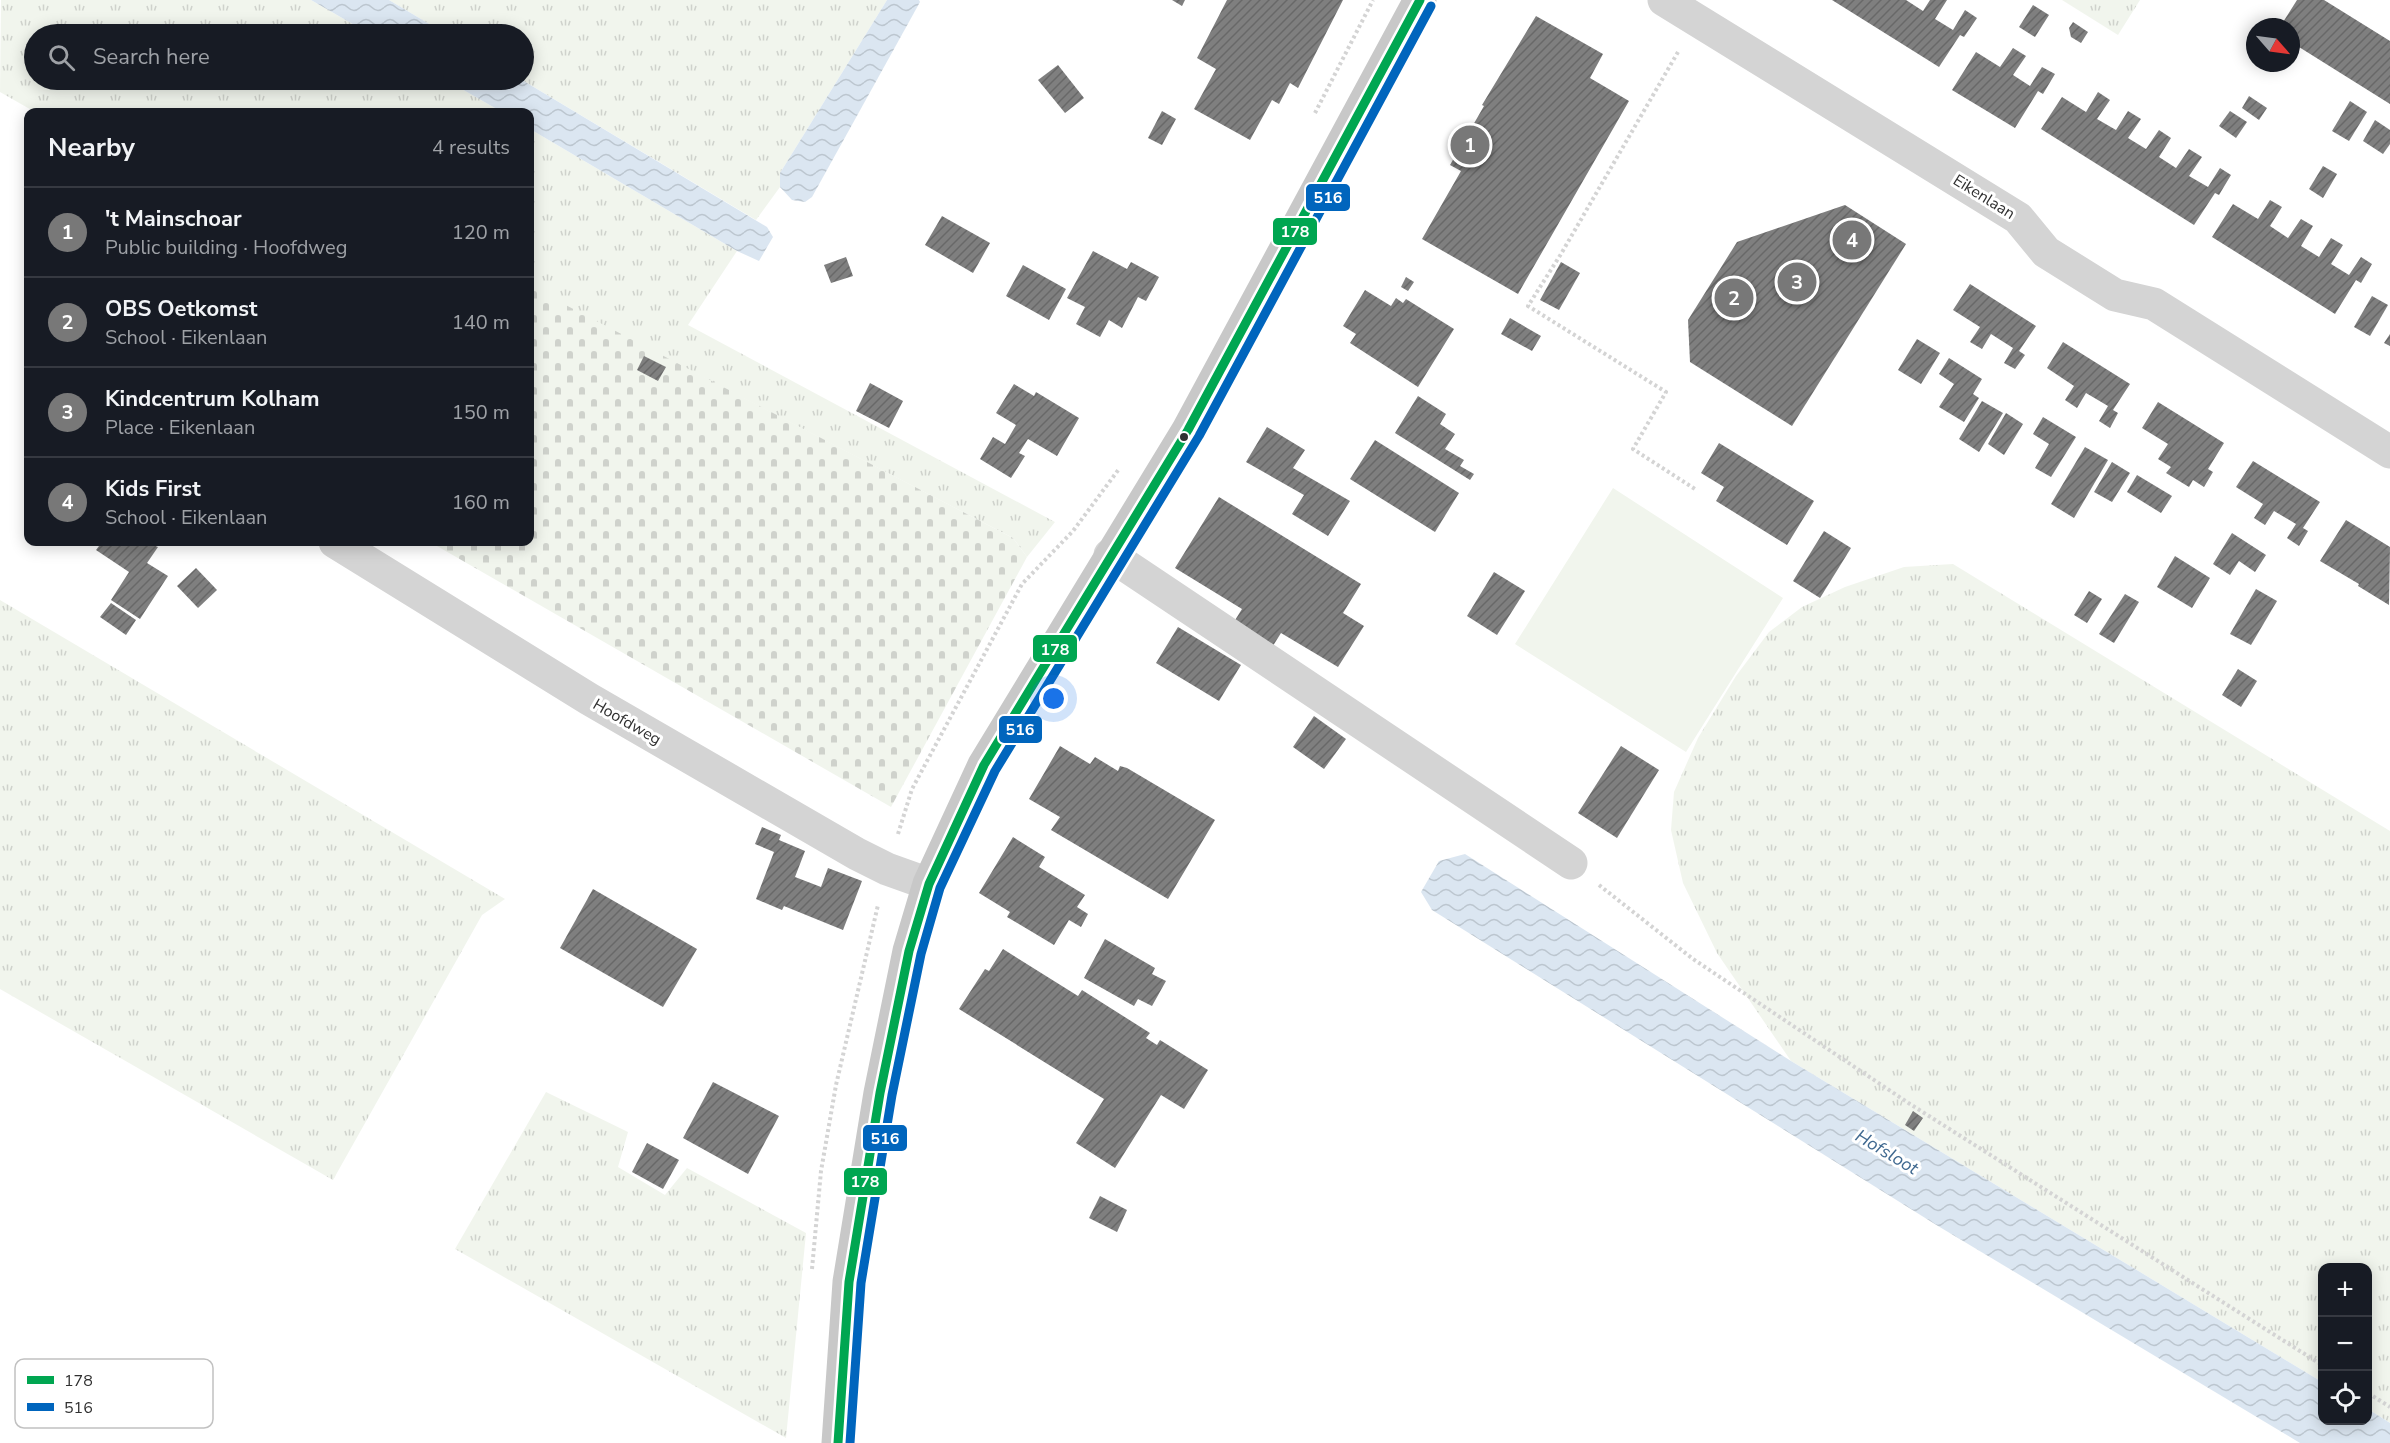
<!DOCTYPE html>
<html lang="en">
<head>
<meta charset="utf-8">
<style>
  :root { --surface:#171b24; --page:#242831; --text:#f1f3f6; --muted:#9ea1a6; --line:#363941; --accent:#787878 }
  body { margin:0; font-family:"Nunito Sans",sans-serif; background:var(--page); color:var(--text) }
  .controls { position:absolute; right:18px; bottom:18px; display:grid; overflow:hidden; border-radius:12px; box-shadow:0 3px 15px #0003 }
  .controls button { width:54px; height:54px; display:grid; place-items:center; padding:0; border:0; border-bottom:2px solid var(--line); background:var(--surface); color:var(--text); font:30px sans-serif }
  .compass { position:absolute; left:2246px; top:18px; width:54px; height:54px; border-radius:50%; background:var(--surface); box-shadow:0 3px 15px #0003; rotate:118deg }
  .you { position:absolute; left:1054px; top:699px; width:21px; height:21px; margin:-15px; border:4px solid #fff; border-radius:50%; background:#1a73e8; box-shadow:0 0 0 9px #1a73e833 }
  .badge { display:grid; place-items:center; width:39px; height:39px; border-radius:50%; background:var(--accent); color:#fff; font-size:20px; font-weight:700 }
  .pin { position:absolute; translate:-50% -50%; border:3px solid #fff; box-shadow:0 2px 6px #0006 }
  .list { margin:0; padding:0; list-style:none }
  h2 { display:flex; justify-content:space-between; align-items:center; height:78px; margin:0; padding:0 24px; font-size:26px }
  h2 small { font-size:20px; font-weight:400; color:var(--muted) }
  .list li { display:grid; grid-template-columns:39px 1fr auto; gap:18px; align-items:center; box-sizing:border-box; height:90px; padding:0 24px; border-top:2px solid var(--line) }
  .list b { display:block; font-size:22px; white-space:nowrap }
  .list p { margin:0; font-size:20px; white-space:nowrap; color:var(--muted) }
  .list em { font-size:20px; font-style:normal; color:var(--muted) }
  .icon { flex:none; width:33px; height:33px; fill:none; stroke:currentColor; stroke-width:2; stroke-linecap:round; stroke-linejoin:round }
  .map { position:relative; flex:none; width:2390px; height:1443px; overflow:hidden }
  .search { position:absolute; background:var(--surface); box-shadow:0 3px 15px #0003; left:24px; top:24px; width:510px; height:66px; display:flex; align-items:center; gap:15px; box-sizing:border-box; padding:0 21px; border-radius:33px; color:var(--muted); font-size:22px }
  .panel { position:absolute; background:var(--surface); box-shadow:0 3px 15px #0003; left:24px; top:108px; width:510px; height:438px; border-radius:12px }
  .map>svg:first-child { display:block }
  .grass { fill:url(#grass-tufts) }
  .cemetery { fill:url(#cemetery-stones) }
  .green { fill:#f1f5ed }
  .water { fill:url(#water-waves) }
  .building { fill:url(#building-hatch) }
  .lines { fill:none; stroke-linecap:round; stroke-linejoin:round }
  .path { stroke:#d4d4d4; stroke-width:4; stroke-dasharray:3 3; stroke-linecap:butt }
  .minor { stroke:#d4d4d4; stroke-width:33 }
  .major { stroke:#c8c8c8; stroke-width:33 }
  .bus-1-casing { stroke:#fff; stroke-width:14 }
  .bus-2-casing { stroke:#fff; stroke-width:14 }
  .bus-1 { stroke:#00a651; stroke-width:9 }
  .bus-2 { stroke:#0065bd; stroke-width:9 }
  .bus-dot { fill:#303030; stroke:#fff; stroke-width:2 }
  .labels { text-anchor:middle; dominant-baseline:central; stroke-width:6; stroke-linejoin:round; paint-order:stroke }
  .street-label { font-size:16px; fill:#303030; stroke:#fff }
  .water-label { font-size:18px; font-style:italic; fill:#406990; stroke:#fff }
  .key { fill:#fff; stroke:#c1c1c1; stroke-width:1.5 }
  .key-label { font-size:16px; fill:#303030 }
  .line-badge { stroke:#fff; stroke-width:2 }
  .badge-label { font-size:16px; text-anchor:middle; font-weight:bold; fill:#fff }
</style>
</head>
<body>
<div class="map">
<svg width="2390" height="1443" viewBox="0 0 2390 1443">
  <defs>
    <pattern id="grass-tufts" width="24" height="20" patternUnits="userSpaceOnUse" patternTransform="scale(1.5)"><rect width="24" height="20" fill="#f1f5ed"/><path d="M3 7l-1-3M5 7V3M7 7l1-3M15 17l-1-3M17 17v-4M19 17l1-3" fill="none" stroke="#cfd2cc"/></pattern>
    <pattern id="cemetery-stones" width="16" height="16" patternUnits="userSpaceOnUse" patternTransform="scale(1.5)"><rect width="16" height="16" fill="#f1f5ed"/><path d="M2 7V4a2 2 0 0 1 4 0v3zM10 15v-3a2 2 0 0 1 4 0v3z" fill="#cfd2cc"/></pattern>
    <pattern id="water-waves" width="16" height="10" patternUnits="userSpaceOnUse" patternTransform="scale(1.5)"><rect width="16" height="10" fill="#dbe6f1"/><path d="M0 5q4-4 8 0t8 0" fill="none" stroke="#bcc6cf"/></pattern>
    <pattern id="building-hatch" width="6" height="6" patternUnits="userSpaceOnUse" patternTransform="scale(1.5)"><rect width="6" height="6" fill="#7f7f7f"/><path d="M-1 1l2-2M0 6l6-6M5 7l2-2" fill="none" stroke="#686868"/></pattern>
  </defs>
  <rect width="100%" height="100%" fill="#fff"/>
  <g class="grass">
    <polygon points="1,0 311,0 370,34 34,34 34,80 446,80 502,112 35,112 0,92"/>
    <polygon points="389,0 887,0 780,173 780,187 756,220 522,80 524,80 524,34 446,34"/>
    <polygon points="2062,0 2140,0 2118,35"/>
    <polygon points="530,129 737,251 688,325 1055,522 1027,557 1013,538 531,288 530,290"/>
    <polygon points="1953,564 2390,831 2390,1423 2368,1409 2368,1268 2322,1268 2322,1382 1791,1061 1717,953 1683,883 1671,830 1674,792 1698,738 1736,676 1769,632 1802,607 1845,587 1904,567"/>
    <polygon points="0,600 505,899 482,915 333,1180 0,989"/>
    <polygon points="546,1092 628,1132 618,1167 665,1195 687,1168 806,1233 786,1438 455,1249"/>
  </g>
  <polygon class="cemetery" points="531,287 1013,538 1027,557 891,807 430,542 530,542"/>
  <polygon class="green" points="1613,488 1783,598 1686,752 1515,644"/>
  <g class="water">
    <polygon points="311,0 389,0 446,34 370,34"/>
    <polygon points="887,0 919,0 920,2 812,197 805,202 792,200 780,187 780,173"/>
    <polygon points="446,80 522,80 767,227 773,237 759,261 737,251 530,129 530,112 502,112"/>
    <polygon points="1465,854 1791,1061 2322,1382 2322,1420 2368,1420 2368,1409 2390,1423 2390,1443 2300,1443 1938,1226 1432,910 1421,892 1439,861"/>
  </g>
  <g class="building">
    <polygon points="1172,0 1185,0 1182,6"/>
    <polygon points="1227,0 1343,0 1298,88 1290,83 1279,104 1272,100 1250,140 1194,109 1216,69 1197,58"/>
    <polygon points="1832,0 1906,0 1923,11 1930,0 1947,0 1935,19 1953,30 1965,10 1977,18 1964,37 1960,35 1939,67"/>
    <polygon points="2297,0 2324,0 2390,41 2390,104 2291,42 2291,27 2280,27"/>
    <polygon points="2033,5 2049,15 2035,37 2019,27"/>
    <polygon points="1536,16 1603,54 1590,78 1629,101 1518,294 1422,239 1461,171 1450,165 1484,106 1482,105"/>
    <polygon points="2073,22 2088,32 2081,43 2071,37 2069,28"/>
    <polygon points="2013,48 2026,56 2013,75 2030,86 2042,67 2055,74 2043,94 2038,91 2015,128 1952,90 1976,52 2000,67"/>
    <polygon points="1058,65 1084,98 1065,113 1038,80"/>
    <polygon points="2098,92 2110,100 2097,119 2116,130 2128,111 2141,119 2128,138 2146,149 2159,130 2171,138 2159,157 2176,168 2189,149 2202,157 2189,176 2208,187 2220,168 2231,175 2219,195 2215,193 2194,225 2041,129 2062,97 2086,112"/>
    <polygon points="2249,96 2267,108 2259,120 2242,108"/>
    <polygon points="2350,101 2367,112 2349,141 2332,131"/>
    <polygon points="1162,111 1176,119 1162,145 1148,138"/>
    <polygon points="2230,111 2247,122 2236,138 2219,126"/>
    <polygon points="2375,120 2390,130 2390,144 2383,154 2363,141"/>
    <polygon points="2323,166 2337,174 2323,198 2309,189"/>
    <polygon points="2270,200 2282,207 2270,226 2288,238 2301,219 2313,226 2301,246 2319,257 2331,238 2343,245 2331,264 2349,275 2361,257 2372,264 2361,283 2356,280 2335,314 2212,237 2233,204 2258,219"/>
    <polygon points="1845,205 1906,244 1792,426 1690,362 1688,320 1737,242"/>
    <polygon points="942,216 990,243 973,273 925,245"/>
    <polygon points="1093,251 1127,269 1131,262 1159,277 1146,301 1138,297 1122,328 1109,320 1100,337 1076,324 1085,307 1067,298"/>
    <polygon points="846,257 853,276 831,283 824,265"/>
    <polygon points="1561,262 1580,273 1559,310 1540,300"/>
    <polygon points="1023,265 1066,289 1049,320 1006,296"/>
    <polygon points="1406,277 1414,282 1408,291 1401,287"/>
    <polygon points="1970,284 2036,326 2019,351 2025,355 2015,369 2004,363 2013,348 1991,334 1982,349 1970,342 1980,327 1953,310"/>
    <polygon points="1365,290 1391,306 1396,298 1403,303 1406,299 1454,329 1418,387 1350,343 1356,334 1343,326"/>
    <polygon points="2372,296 2388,305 2370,336 2354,327"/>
    <polygon points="1510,318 1541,336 1532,351 1501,334"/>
    <polygon points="2390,334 2390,346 2384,343"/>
    <polygon points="1917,339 1940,353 1921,384 1898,370"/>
    <polygon points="2063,342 2130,384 2113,410 2118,413 2110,428 2099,421 2108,406 2086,393 2077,408 2065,400 2074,386 2047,368"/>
    <polygon points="644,356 666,367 658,381 637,370"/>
    <polygon points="1949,358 1982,379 1973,394 1979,398 1964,422 1939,407 1954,384 1939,374"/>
    <polygon points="870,383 903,401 889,428 856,411"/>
    <polygon points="1014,384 1034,396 1036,392 1079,418 1057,456 1028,439 1019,453 1025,456 1011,478 980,459 993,437 1005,444 1016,425 996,413"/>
    <polygon points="1418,396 1446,414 1440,424 1455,434 1445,449 1464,460 1460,466 1474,474 1470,480 1395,433"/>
    <polygon points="1982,401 2003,413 1979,452 1959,439"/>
    <polygon points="2158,402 2224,443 2208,469 2213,472 2204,487 2193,480 2189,487 2166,473 2171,467 2158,459 2168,444 2142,428"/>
    <polygon points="2006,413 2023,424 2004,455 1988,444"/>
    <polygon points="2043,417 2076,437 2051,477 2035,468 2049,444 2033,434"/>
    <polygon points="1267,427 1305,450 1293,468 1350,501 1328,536 1292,514 1304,495 1246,462"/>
    <polygon points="1375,440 1459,493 1435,532 1350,479"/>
    <polygon points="1719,443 1814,501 1787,545 1716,501 1724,487 1701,473"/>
    <polygon points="2085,447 2108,460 2074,518 2051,504"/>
    <polygon points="2253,461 2320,502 2303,528 2308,531 2299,546 2287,538 2296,524 2274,511 2265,525 2254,518 2263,504 2236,487"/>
    <polygon points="2112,462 2130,473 2112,502 2094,492"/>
    <polygon points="2137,475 2172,496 2161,513 2127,492"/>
    <polygon points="1219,497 1361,584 1343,613 1364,626 1338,667 1281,633 1271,649 1232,625 1242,609 1175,568"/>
    <polygon points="2346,520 2390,547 2389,605 2358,586 2359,584 2320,561"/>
    <polygon points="1824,531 1851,548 1820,598 1793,581"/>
    <polygon points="2232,533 2266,555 2255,572 2239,561 2230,575 2213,564"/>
    <polygon points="102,542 156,542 153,545 158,547 147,563 168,576 140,619 111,600 129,572 96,550"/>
    <polygon points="2175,556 2210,578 2192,608 2157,587"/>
    <polygon points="196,568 217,590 198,608 177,586"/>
    <polygon points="1494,572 1525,591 1497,635 1467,616"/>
    <polygon points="2256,589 2277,601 2251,645 2230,634"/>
    <polygon points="2089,591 2102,599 2087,623 2074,615"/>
    <polygon points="2125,594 2139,602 2114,643 2099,634"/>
    <polygon points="111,603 136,620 126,635 100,617"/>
    <polygon points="1178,627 1241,665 1219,701 1156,663"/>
    <polygon points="2238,669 2257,681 2241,707 2222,695"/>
    <polygon points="1314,716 1346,739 1324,769 1293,747"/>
    <polygon points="1060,746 1090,764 1095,757 1118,771 1120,766 1127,768 1215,820 1168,899 1051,830 1060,817 1029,799"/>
    <polygon points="1621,746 1659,770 1617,838 1578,813"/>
    <polygon points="762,827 781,835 779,840 805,851 795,877 821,887 828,868 862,881 843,930 784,906 782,910 756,899 774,852 755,844"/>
    <polygon points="1013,837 1045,857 1039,867 1085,895 1077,907 1088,914 1081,927 1069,920 1054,945 1007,917 1010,912 979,893"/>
    <polygon points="593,889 697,949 663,1007 560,948"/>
    <polygon points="1105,939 1155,968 1152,974 1166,981 1152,1006 1138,999 1134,1006 1084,978"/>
    <polygon points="1003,949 1078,996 1082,990 1150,1033 1146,1038 1157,1045 1160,1040 1208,1070 1184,1109 1161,1095 1115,1168 1076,1143 1104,1099 959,1009 985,969 989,971"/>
    <polygon points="713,1082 779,1116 748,1174 683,1138"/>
    <polygon points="1913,1111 1923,1118 1914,1131 1905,1125"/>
    <polygon points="647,1143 679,1160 663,1189 632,1172"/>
    <polygon points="1100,1196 1127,1210 1117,1232 1089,1218"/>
  </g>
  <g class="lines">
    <g class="path">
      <polyline points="1678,52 1561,254 1528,306 1666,392 1633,449 1695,489"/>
      <polyline points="1315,113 1373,0"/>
      <polyline points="898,834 912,789 1022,584 1073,531 1119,469"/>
      <polyline points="1599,885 1693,959 1910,1104 2322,1365"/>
      <polyline points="812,1269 821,1171 836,1085 878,905"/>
      <polyline points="2368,1393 2390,1407"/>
    </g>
    <g class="minor">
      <polyline points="1664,0 2018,218 2046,252 2115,295 2154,304 2390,452"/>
      <polyline points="335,542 589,699 857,854 887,869 929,884"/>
      <polyline points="1110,555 1571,863"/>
    </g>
    <polyline class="major" points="838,1443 849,1282 880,1093 909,951 929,884 984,765 1188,430 1420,0"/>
    <g class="bus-1-casing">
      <polyline id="bus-1" points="838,1443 849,1282 880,1093 909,951 929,884 984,765 1188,430 1420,0"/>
    </g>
    <g class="bus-2-casing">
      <polyline id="bus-2" points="850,1443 861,1283 892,1095 921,954 940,888 995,771 1199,436 1431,6"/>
    </g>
    <use href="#bus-1" class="bus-1"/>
    <use href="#bus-2" class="bus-2"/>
  </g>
  <circle class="bus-dot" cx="1184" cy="437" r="5"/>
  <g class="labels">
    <g class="street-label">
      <text transform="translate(1984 197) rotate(32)">Eikenlaan</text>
      <text transform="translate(627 722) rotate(30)">Hoofdweg</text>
    </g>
    <g class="water-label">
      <text transform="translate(1887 1152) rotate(31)">Hofsloot</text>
    </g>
  </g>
  <rect x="15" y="1359" width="198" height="69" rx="9" class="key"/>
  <rect x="27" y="1376" width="27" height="8" fill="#00a651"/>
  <rect x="27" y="1403" width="27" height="8" fill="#0065bd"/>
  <g class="key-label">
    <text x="64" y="1386">178</text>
    <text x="64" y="1413">516</text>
  </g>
  <g class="line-badge">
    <rect x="1305" y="183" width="46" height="29" rx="6" fill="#0065bd"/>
    <rect x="1272" y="217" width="46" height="29" rx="6" fill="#00a651"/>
    <rect x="1032" y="634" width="46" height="29" rx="6" fill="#00a651"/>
    <rect x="998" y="715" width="45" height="29" rx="6" fill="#0065bd"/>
    <rect x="862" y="1124" width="46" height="28" rx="6" fill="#0065bd"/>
    <rect x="843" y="1167" width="45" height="29" rx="6" fill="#00a651"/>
  </g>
  <g class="badge-label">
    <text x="1328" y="203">516</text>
    <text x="1295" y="237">178</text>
    <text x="1055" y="655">178</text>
    <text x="1020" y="735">516</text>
    <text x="885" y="1144">516</text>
    <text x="865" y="1187">178</text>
  </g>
</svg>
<div class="controls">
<button>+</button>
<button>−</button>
<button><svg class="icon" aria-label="locate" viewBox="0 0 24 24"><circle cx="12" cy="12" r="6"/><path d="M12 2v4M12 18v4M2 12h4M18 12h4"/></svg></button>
</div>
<svg class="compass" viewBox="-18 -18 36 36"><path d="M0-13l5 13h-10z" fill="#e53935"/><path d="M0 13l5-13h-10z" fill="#9ea1a6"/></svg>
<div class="you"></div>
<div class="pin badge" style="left:1470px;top:145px">1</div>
<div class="pin badge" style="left:1734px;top:298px">2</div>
<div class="pin badge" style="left:1797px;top:282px">3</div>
<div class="pin badge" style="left:1852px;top:240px">4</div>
<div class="search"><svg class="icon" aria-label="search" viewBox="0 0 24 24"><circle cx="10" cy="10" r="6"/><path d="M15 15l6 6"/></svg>Search here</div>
<section class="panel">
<h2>Nearby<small>4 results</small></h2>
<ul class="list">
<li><span class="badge">1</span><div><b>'t Mainschoar</b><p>Public building · Hoofdweg</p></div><em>120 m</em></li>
<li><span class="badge">2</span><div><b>OBS Oetkomst</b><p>School · Eikenlaan</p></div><em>140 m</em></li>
<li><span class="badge">3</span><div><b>Kindcentrum Kolham</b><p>Place · Eikenlaan</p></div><em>150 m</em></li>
<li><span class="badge">4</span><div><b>Kids First</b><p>School · Eikenlaan</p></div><em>160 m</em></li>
</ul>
</section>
</div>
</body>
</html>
